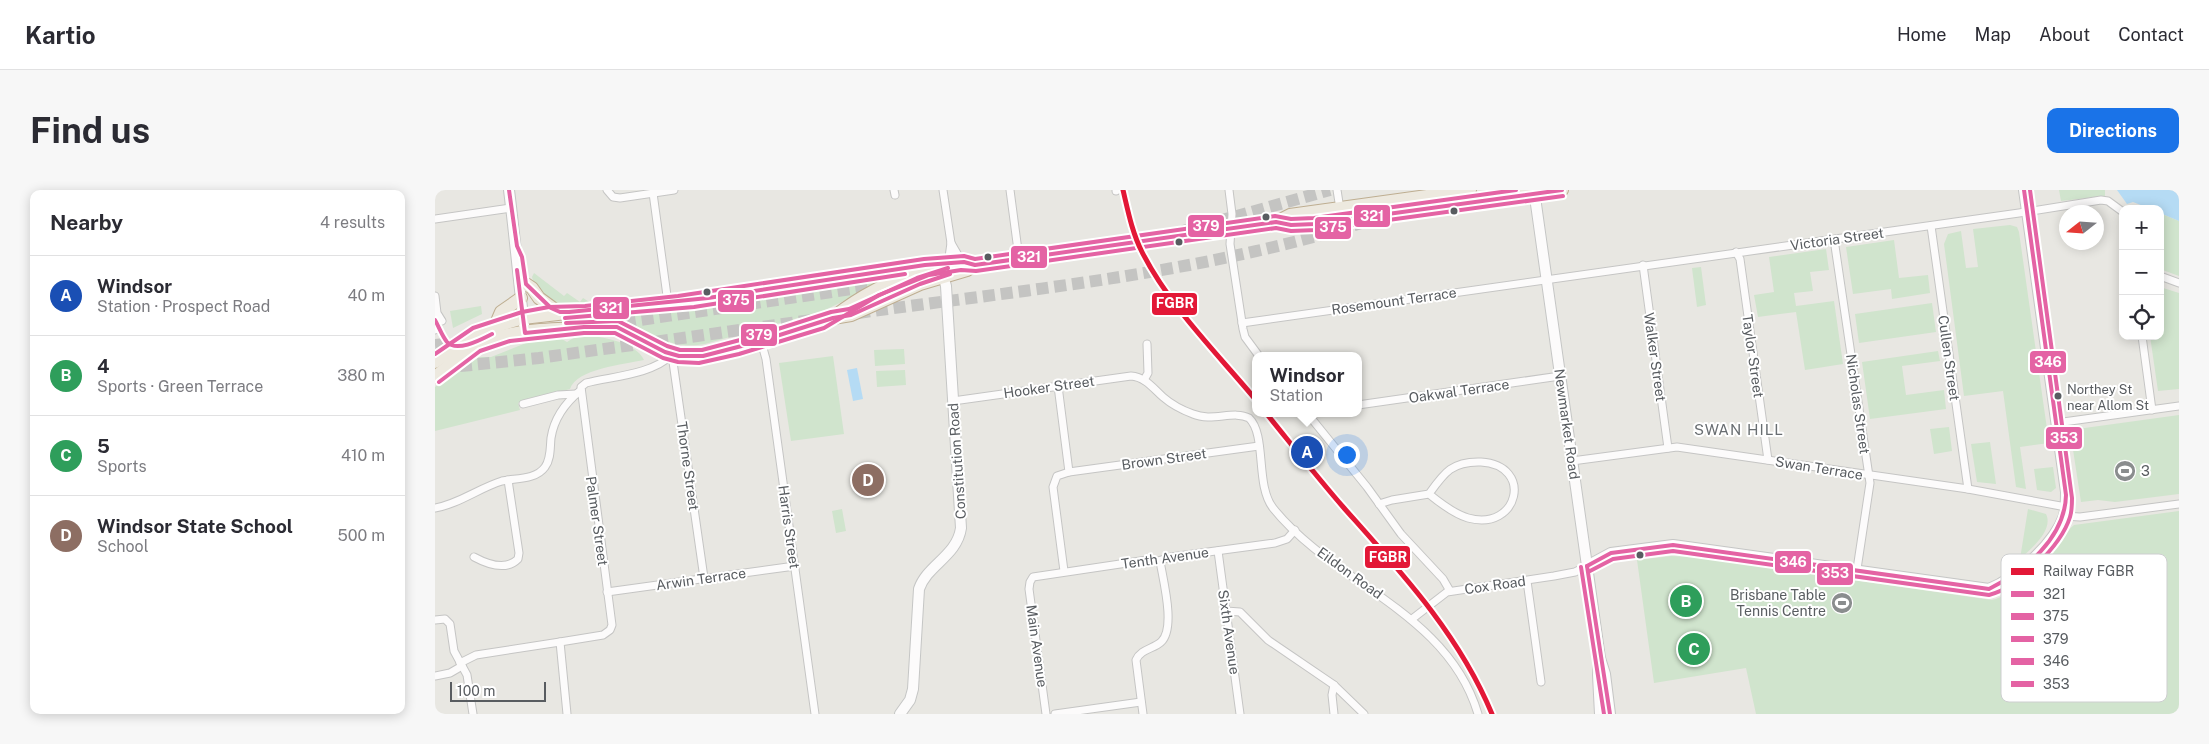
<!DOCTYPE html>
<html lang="en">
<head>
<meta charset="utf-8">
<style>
  :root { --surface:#fff; --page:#f7f7f7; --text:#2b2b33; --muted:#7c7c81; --line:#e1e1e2; --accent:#1a73e8 }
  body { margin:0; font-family:"Public Sans",sans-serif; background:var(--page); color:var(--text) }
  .controls { position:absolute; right:15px; top:15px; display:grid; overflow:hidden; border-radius:10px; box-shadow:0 2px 12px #0003 }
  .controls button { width:45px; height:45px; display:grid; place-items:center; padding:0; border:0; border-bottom:1px solid var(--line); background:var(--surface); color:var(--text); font:25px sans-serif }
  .compass { position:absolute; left:1624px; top:15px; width:45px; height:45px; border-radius:50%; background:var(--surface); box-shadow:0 2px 12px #0003; rotate:253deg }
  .scale { position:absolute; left:15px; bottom:12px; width:96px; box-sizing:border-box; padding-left:5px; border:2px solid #585c60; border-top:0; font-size:14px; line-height:18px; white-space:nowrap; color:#585c60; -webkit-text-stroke:4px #fff; paint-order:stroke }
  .you { position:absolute; left:911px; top:264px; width:18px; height:18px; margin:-12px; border:4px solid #fff; border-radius:50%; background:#1a73e8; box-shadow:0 0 0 8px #1a73e833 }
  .badge { display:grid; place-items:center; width:32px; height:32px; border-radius:50%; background:var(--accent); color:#fff; font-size:16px; font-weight:700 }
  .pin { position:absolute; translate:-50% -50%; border:2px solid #fff; box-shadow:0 1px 5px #0006 }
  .popup { position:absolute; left:817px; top:162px; width:110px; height:65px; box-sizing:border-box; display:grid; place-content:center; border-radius:10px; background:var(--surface); filter:drop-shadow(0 1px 4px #0005); font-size:16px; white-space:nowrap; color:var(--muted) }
  .popup b { font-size:19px; color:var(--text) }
  .popup::after { content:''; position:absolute; left:50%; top:100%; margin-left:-10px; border:10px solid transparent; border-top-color:var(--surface) }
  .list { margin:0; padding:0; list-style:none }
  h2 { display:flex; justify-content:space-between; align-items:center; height:65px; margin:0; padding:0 20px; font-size:21px }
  h2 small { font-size:16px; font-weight:400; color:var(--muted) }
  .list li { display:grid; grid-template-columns:32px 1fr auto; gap:15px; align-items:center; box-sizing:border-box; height:80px; padding:0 20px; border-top:1px solid var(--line) }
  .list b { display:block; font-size:19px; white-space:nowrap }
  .list p { margin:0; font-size:16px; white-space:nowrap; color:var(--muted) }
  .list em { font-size:16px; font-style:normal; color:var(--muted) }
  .icon { flex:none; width:28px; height:28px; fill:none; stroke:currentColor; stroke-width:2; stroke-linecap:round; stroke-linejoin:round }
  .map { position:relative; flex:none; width:1744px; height:524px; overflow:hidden; border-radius:10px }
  header { display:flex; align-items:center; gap:30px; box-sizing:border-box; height:70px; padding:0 25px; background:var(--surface); border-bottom:1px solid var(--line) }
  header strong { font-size:24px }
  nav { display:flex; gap:28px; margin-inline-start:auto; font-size:18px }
  .intro { display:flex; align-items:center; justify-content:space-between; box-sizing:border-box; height:120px; padding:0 30px }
  h1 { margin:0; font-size:35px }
  .button { padding:12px 22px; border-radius:10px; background:var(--accent); color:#fff; font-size:18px; font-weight:700 }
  main { display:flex; gap:30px; padding:0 30px }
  aside { flex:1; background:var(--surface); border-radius:10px; box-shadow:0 2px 12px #0003 }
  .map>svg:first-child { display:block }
  .green { fill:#d0e4cd }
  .water { fill:#b5dbf4 }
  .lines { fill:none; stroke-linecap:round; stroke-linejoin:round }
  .highway-tunnel { stroke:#c4c4c2; stroke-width:12; stroke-dasharray:12 6; stroke-linecap:butt }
  .street-casing { stroke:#c5c5c4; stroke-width:9 }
  .secondary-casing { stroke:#c5c6c5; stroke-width:12 }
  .highway-casing { stroke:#beae91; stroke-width:14 }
  .street { stroke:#fcfbfb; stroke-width:7 }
  .secondary { stroke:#fcfbfb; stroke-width:10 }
  .highway { stroke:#ede9df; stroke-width:12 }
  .bus-1-casing { stroke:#fff; stroke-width:8 }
  .bus-2-casing { stroke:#fff; stroke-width:8 }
  .bus-3-casing { stroke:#fff; stroke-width:8 }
  .bus-4-casing { stroke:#fff; stroke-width:8 }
  .bus-5-casing { stroke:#fff; stroke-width:8 }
  .bus-1 { stroke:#e463a4; stroke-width:4 }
  .bus-2 { stroke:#e463a4; stroke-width:4 }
  .bus-3 { stroke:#e463a4; stroke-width:4 }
  .bus-4 { stroke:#e463a4; stroke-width:4 }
  .bus-5 { stroke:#e463a4; stroke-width:4 }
  .rail-1-casing { stroke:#fff; stroke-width:9 }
  .rail-1 { stroke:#e31837; stroke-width:5 }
  .bus-dot { fill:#585c60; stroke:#fff; stroke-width:2 }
  .labels { text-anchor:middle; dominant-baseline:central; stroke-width:4; stroke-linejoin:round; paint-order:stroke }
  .bus-label { font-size:13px; fill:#585c60; stroke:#fff; text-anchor:start }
  .street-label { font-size:14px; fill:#585c60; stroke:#fff }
  .poi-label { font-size:14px; fill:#585c60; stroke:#fff; text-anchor:start }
  .neighbourhood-label { font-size:15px; letter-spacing:1px; fill:#696e72; stroke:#fff }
  .key { fill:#fff; stroke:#cdcecf; stroke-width:1 }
  .key-label { font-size:14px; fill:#585c60 }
  .line-badge { stroke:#fff; stroke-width:2 }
  .badge-label { font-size:14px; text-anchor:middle; font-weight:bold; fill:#fff }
</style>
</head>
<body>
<header>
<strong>Kartio</strong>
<nav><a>Home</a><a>Map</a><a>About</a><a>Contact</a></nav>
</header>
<div class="intro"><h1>Find us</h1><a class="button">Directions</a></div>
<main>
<aside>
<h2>Nearby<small>4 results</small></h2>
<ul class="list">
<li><span class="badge" style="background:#1a4fb4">A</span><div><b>Windsor</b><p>Station · Prospect Road</p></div><em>40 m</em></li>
<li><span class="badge" style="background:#2e9e5b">B</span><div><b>4</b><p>Sports · Green Terrace</p></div><em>380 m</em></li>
<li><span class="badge" style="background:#2e9e5b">C</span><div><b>5</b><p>Sports</p></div><em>410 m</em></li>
<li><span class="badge" style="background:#8d6e63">D</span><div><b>Windsor State School</b><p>School</p></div><em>500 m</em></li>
</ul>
</aside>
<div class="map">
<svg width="1744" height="524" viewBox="0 0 1744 524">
  <rect width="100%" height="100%" fill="#e8e7e2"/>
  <g class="green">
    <polygon points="1624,0 1670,0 1670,6 1626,11"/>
    <polygon points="1725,23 1744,31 1744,86 1725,79"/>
    <polygon points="1575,35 1582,37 1584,42 1614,253 1585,257 1591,299 1581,297 1568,201 1529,206 1509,54 1513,44 1526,41 1531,78 1543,77 1538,39"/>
    <polygon points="1459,50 1464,88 1493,85 1495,103 1457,109 1456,99 1418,104 1411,57"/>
    <polygon points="1391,59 1394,80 1375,82 1378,101 1359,103 1361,116 1399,111 1408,174 1370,180 1361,122 1323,127 1319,105 1339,102 1334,67"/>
    <polygon points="1266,77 1271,115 1262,117 1257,78"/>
    <polygon points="99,83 129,106 132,103 145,112 148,108 156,113 120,113 100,97 97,87"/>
    <path d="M458,84L459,87L388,121L270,154C237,160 218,145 190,130V125L194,123Z"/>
    <polygon points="1725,97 1744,103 1744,199 1723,201 1715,146 1725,146"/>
    <polygon points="1497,113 1501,142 1424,153 1420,124"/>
    <polygon points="46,116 47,124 18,138 15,121"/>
    <path d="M150,145C167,147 201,152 209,170C190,174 141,179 135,199L83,213L85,220L0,241V197L36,167H56L96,151L125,148L132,152L140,147Z"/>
    <polygon points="469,159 470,174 440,176 439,160"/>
    <polygon points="1503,161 1505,171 1467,176 1471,205 1509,200 1511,219 1435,229 1427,172"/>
    <polygon points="398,166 409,244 356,251 344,173"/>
    <polygon points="470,180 471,195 442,197 441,181"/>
    <polygon points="1744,225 1744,304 1680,312 1663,310 1646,312 1635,240"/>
    <polygon points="1514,237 1517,261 1499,264 1495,239"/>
    <polygon points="1555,252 1561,294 1542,292 1536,254"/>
    <polygon points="1618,277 1621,298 1616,302 1602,300 1599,279"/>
    <polygon points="407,319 411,341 401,343 397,321"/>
    <path d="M1593,319L1611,324C1619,340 1596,359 1585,369Z"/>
    <path d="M1744,321V524H1321L1311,478L1219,493L1202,370L1236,366L1258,367L1557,410C1573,408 1610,373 1620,360C1627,351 1630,342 1639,335Z"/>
  </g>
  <g class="water">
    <polygon points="1682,0 1744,0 1744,31 1725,23 1725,19 1716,19 1698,12 1692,14"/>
    <polygon points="422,178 428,209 418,211 412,180"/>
  </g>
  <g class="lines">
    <g class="highway-tunnel">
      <polyline points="748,41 895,0"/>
      <path d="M423,123C596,99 772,83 939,29"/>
      <polyline points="171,135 451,94"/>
      <polyline points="0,155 30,152"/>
      <polyline points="7,178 104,168 384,129"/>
    </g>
    <g class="street-casing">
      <g id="street">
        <polyline points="172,0 178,7 185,8 239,0"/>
        <polyline points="459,0 460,5"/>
        <polyline points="508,0 516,53 513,74"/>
        <polyline points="575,0 584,68"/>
        <polyline points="681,0 681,1"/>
        <polyline points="794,0 797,24 795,54 808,139 810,147 824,166"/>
        <polyline points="902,0 905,19"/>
        <polyline points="218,3 233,113"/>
        <polyline points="0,29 76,18"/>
        <polyline points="1496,36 1533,299"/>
        <polyline points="1401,49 1400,56 1435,293 1422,379"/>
        <polyline points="516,53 527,72"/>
        <polyline points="1301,62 1305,69 1333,270"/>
        <polyline points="1208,75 1233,258"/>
        <polyline points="1725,86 1744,93"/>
        <polyline points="0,106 2,123 7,131"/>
        <polyline points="807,133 1584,23 1666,10 1673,11 1688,22"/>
        <polyline points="0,140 3,126"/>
        <polyline points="1707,146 1717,220"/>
        <polyline points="326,151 331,169 380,524"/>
        <polyline points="237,165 269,388"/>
        <polyline points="709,190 713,183 712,154"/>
        <polyline points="623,196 634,282 622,286 618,297 629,381"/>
        <path d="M518,211L696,186C710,187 718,198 728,207C736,214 747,220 758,224C777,232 799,220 814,228C832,245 820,295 838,318C899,394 1013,422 1043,524"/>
        <polyline points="88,214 123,205 141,204"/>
        <polyline points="923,215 1125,186"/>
        <polyline points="872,223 932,297 966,344 1008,389 1015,401"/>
        <polyline points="1621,233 1744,216"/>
        <polyline points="1137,271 1242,257 1533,299 1631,317"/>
        <polyline points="634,282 824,256"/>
        <path d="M944,314L957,310L994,304C1009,283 1017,271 1046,272C1099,275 1084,342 1033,328C1019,324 1005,313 994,304"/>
        <path d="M0,318C24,314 44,298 67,291C80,288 101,290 110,277C116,269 115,258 116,248C119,228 130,213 146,200"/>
        <polyline points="1629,326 1645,327 1744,314"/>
        <polyline points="783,361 805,524"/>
        <path d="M39,367C52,374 71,381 83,369L84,363L73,290"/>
        <polyline points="1092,391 1106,492"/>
        <polyline points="172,402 360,376"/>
        <polyline points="791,421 805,422 833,450 899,495 929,524"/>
        <polyline points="977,429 1012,402 1119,386 1140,382 1152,376"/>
        <polyline points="0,430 10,429 15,434 19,461 32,485 38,524"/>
        <polyline points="25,473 41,465 125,452"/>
        <polyline points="0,486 15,483 27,476"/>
        <polyline points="899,495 897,505 899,524"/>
        <path d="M132,524L125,452L168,445L175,440L177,435L146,197L151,193C179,186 215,185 237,165"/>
        <polyline points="611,524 594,399 595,392 598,387 712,370 723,371 736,367 840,353 852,349 860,340"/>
        <polyline points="620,524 706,512"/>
        <path d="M708,524L701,470C706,459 718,459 726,452C741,438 728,390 725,371"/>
      </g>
    </g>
    <g class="secondary-casing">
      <g id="secondary">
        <path d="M74,0C80,48 84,95 90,143"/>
        <polyline points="1099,0 1165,468 1170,484 1175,524"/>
        <path d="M1152,376L1176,363L1238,355L1554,399C1581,388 1619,354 1629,326C1631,318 1631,310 1631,302L1589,0"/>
        <polyline points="1164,472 1163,485 1165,524"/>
        <path d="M465,524L475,510L478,499L484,399C492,375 522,366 526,338L511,96L509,89L505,84L482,83"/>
      </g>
    </g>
    <g class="highway-casing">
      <g id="highway">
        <polyline points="841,32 856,35 880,34 1127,0"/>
        <polyline points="91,94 97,98 104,108 123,122"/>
        <polyline points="155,121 311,103 490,75 529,72 540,75"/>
        <path d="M400,126C424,107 456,90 486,81"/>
        <polyline points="60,136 66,122 86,108"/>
        <polyline points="0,172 32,149 55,138 88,128 140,122 150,122 172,128 182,137 230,162 244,166 268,166 326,151 398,128 416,125 485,94 532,80 540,75 841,32 855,25 1035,0"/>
        <path d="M0,187C15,175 30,161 47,153C87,135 140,140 182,137"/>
      </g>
    </g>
    <use href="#street" class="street"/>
    <use href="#secondary" class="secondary"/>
    <use href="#highway" class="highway"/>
    <g class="bus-1-casing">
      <g id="bus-1">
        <polyline points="74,0 82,56 87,67 91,94 116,118 125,122 134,122 273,108 490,75 529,72 540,75 841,32 856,35 880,34 1127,0"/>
        <polyline points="82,80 90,143 149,137 182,137 230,162 244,166 268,166 326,151 398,128 416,125 485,94 515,84"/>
      </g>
    </g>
    <g class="bus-2-casing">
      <g id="bus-2">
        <polyline points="130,128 259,117 470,84"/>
        <path d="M0,130C4,137 7,146 12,152C22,163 47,149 57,144"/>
        <polyline points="4,192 45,161 75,151 149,143 180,143 228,168 243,172 264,173 304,164 389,138 444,105 494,85 526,80 541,81 841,38 856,41 881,40 1128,6"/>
      </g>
    </g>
    <g class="bus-3-casing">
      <g id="bus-3">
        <polyline points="131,133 183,131 232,156 245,160 267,160 324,145 396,122 414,119 482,88 513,78"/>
        <polyline points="0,164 38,138 87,122 114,117 150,116 243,106 489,69 529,66 540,69 840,26 856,29 879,28 1081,0"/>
      </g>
    </g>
    <g class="bus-4-casing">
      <g id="bus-4">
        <path d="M1152,376L1176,363L1238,355L1554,399C1590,381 1630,348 1631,305L1589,0"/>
        <polyline points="1152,376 1175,524"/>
      </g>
    </g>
    <g class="bus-5-casing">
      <g id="bus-5">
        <polyline points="1146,377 1169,524"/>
        <path d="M1155,381L1178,369L1238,361L1554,405C1583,398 1626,356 1635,327C1637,321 1637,314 1637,308L1595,0"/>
      </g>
    </g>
    <use href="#bus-1" class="bus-1"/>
    <use href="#bus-2" class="bus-2"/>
    <use href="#bus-3" class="bus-3"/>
    <use href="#bus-4" class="bus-4"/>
    <use href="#bus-5" class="bus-5"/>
    <g class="rail-1-casing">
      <g id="rail-1">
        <path d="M688,0C693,21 697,42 707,62C735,117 781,162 821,210"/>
        <path d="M831,223C857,255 882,287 909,318C966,382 1024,444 1057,524"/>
      </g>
    </g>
    <use href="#rail-1" class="rail-1"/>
  </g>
  <defs>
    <g id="stadium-disc" transform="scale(1.125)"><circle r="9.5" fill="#8a8d8e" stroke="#fff"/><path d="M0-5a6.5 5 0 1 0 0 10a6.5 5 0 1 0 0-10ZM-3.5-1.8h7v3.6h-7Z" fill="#fff"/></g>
  </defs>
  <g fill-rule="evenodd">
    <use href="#stadium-disc" x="1690" y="281"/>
    <use href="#stadium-disc" x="1407" y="413"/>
  </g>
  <g class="bus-dot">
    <circle cx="1019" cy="21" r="4.5"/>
    <circle cx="831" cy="27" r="4.5"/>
    <circle cx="744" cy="52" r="4.5"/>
    <circle cx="553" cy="67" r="4.5"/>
    <circle cx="272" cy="102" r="4.5"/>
    <circle cx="1623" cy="206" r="4.5"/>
    <circle cx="1205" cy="365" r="4.5"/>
  </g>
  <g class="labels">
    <g class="bus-label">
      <text x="1632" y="199">Northey St<tspan x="1632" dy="16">near Allom St</tspan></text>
    </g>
    <g class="street-label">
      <text transform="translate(1402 49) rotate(-8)">Victoria Street</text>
      <text transform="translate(959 111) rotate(-8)">Rosemount Terrace</text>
      <text transform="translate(1318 166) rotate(82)">Taylor Street</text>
      <text transform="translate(1220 167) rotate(82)">Walker Street</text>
      <text transform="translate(1514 168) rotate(82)">Cullen Street</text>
      <text transform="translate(614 197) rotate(-8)">Hooker Street</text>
      <text transform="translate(1024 201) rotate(-8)">Oakwal Terrace</text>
      <text transform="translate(1423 214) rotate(82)">Nicholas Street</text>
      <text transform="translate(1132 234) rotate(82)">Newmarket Road</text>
      <text transform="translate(729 269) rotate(-8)">Brown Street</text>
      <text transform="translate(522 271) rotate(-94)">Constitution Road</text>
      <text transform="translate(253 276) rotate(82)">Thorne Street</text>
      <text transform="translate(1384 278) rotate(9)">Swan Terrace</text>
      <text transform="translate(162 331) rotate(82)">Palmer Street</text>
      <text transform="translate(354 337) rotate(82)">Harris Street</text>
      <text transform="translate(730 368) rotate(-8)">Tenth Avenue</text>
      <text transform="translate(915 383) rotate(36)">Eildon Road</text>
      <text transform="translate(266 389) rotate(-8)">Arwin Terrace</text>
      <text transform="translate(1060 395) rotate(-8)">Cox Road</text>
      <text transform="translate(794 442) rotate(82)">Sixth Avenue</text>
      <text transform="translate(602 456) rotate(82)">Main Avenue</text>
    </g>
    <g class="poi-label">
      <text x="1706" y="281">3</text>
      <text x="1391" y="405" text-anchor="end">Brisbane Table<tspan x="1391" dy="16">Tennis Centre</tspan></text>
    </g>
    <g class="neighbourhood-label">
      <text x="1304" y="239">SWAN HILL</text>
    </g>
  </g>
  <rect x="1566" y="364" width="166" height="148" rx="8" class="key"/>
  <rect x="1576" y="378" width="23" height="7" fill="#e31837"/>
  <rect x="1576" y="401" width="23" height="6" fill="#e463a4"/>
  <rect x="1576" y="423" width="23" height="7" fill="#e463a4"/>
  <rect x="1576" y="446" width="23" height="6" fill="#e463a4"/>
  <rect x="1576" y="468" width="23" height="7" fill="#e463a4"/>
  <rect x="1576" y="491" width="23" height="6" fill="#e463a4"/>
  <g class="key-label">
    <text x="1608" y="386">Railway FGBR</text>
    <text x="1608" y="409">321</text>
    <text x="1608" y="431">375</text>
    <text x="1608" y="454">379</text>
    <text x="1608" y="476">346</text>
    <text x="1608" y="499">353</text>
  </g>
  <g class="line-badge">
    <rect x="918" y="14" width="38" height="24" rx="5" fill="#e463a4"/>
    <rect x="752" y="24" width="38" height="24" rx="5" fill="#e463a4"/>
    <rect x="879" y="26" width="38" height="24" rx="5" fill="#e463a4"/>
    <rect x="575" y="55" width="38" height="24" rx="5" fill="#e463a4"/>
    <rect x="282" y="99" width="38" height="24" rx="5" fill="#e463a4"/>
    <rect x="716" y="102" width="47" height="24" rx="5" fill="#e31837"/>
    <rect x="157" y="106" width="38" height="24" rx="5" fill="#e463a4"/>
    <rect x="305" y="133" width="38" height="24" rx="5" fill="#e463a4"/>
    <rect x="1594" y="160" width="38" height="24" rx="5" fill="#e463a4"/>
    <rect x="1610" y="236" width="38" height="24" rx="5" fill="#e463a4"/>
    <rect x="929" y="355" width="47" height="24" rx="5" fill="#e31837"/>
    <rect x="1339" y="360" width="38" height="24" rx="5" fill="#e463a4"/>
    <rect x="1381" y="372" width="38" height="24" rx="5" fill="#e463a4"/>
  </g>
  <g class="badge-label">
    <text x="937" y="31">321</text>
    <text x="771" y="41">379</text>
    <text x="898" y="42">375</text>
    <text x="594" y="72">321</text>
    <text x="301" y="115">375</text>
    <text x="740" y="118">FGBR</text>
    <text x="176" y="123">321</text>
    <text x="324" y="150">379</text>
    <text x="1613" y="177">346</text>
    <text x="1629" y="253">353</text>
    <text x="953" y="372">FGBR</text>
    <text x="1358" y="377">346</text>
    <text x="1400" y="388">353</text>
  </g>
</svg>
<div class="controls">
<button>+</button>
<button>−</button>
<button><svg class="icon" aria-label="locate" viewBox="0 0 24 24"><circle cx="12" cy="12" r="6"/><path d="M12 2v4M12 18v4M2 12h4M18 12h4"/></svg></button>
</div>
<svg class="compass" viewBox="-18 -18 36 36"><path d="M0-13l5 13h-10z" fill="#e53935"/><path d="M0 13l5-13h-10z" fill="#7c7c81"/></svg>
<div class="scale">100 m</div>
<div class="you"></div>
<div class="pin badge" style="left:872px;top:262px;background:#1a4fb4">A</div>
<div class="popup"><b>Windsor</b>Station</div>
<div class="pin badge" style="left:1251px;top:411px;background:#2e9e5b">B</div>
<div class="pin badge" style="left:1259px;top:459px;background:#2e9e5b">C</div>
<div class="pin badge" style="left:433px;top:290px;background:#8d6e63">D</div>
</div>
</main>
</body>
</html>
